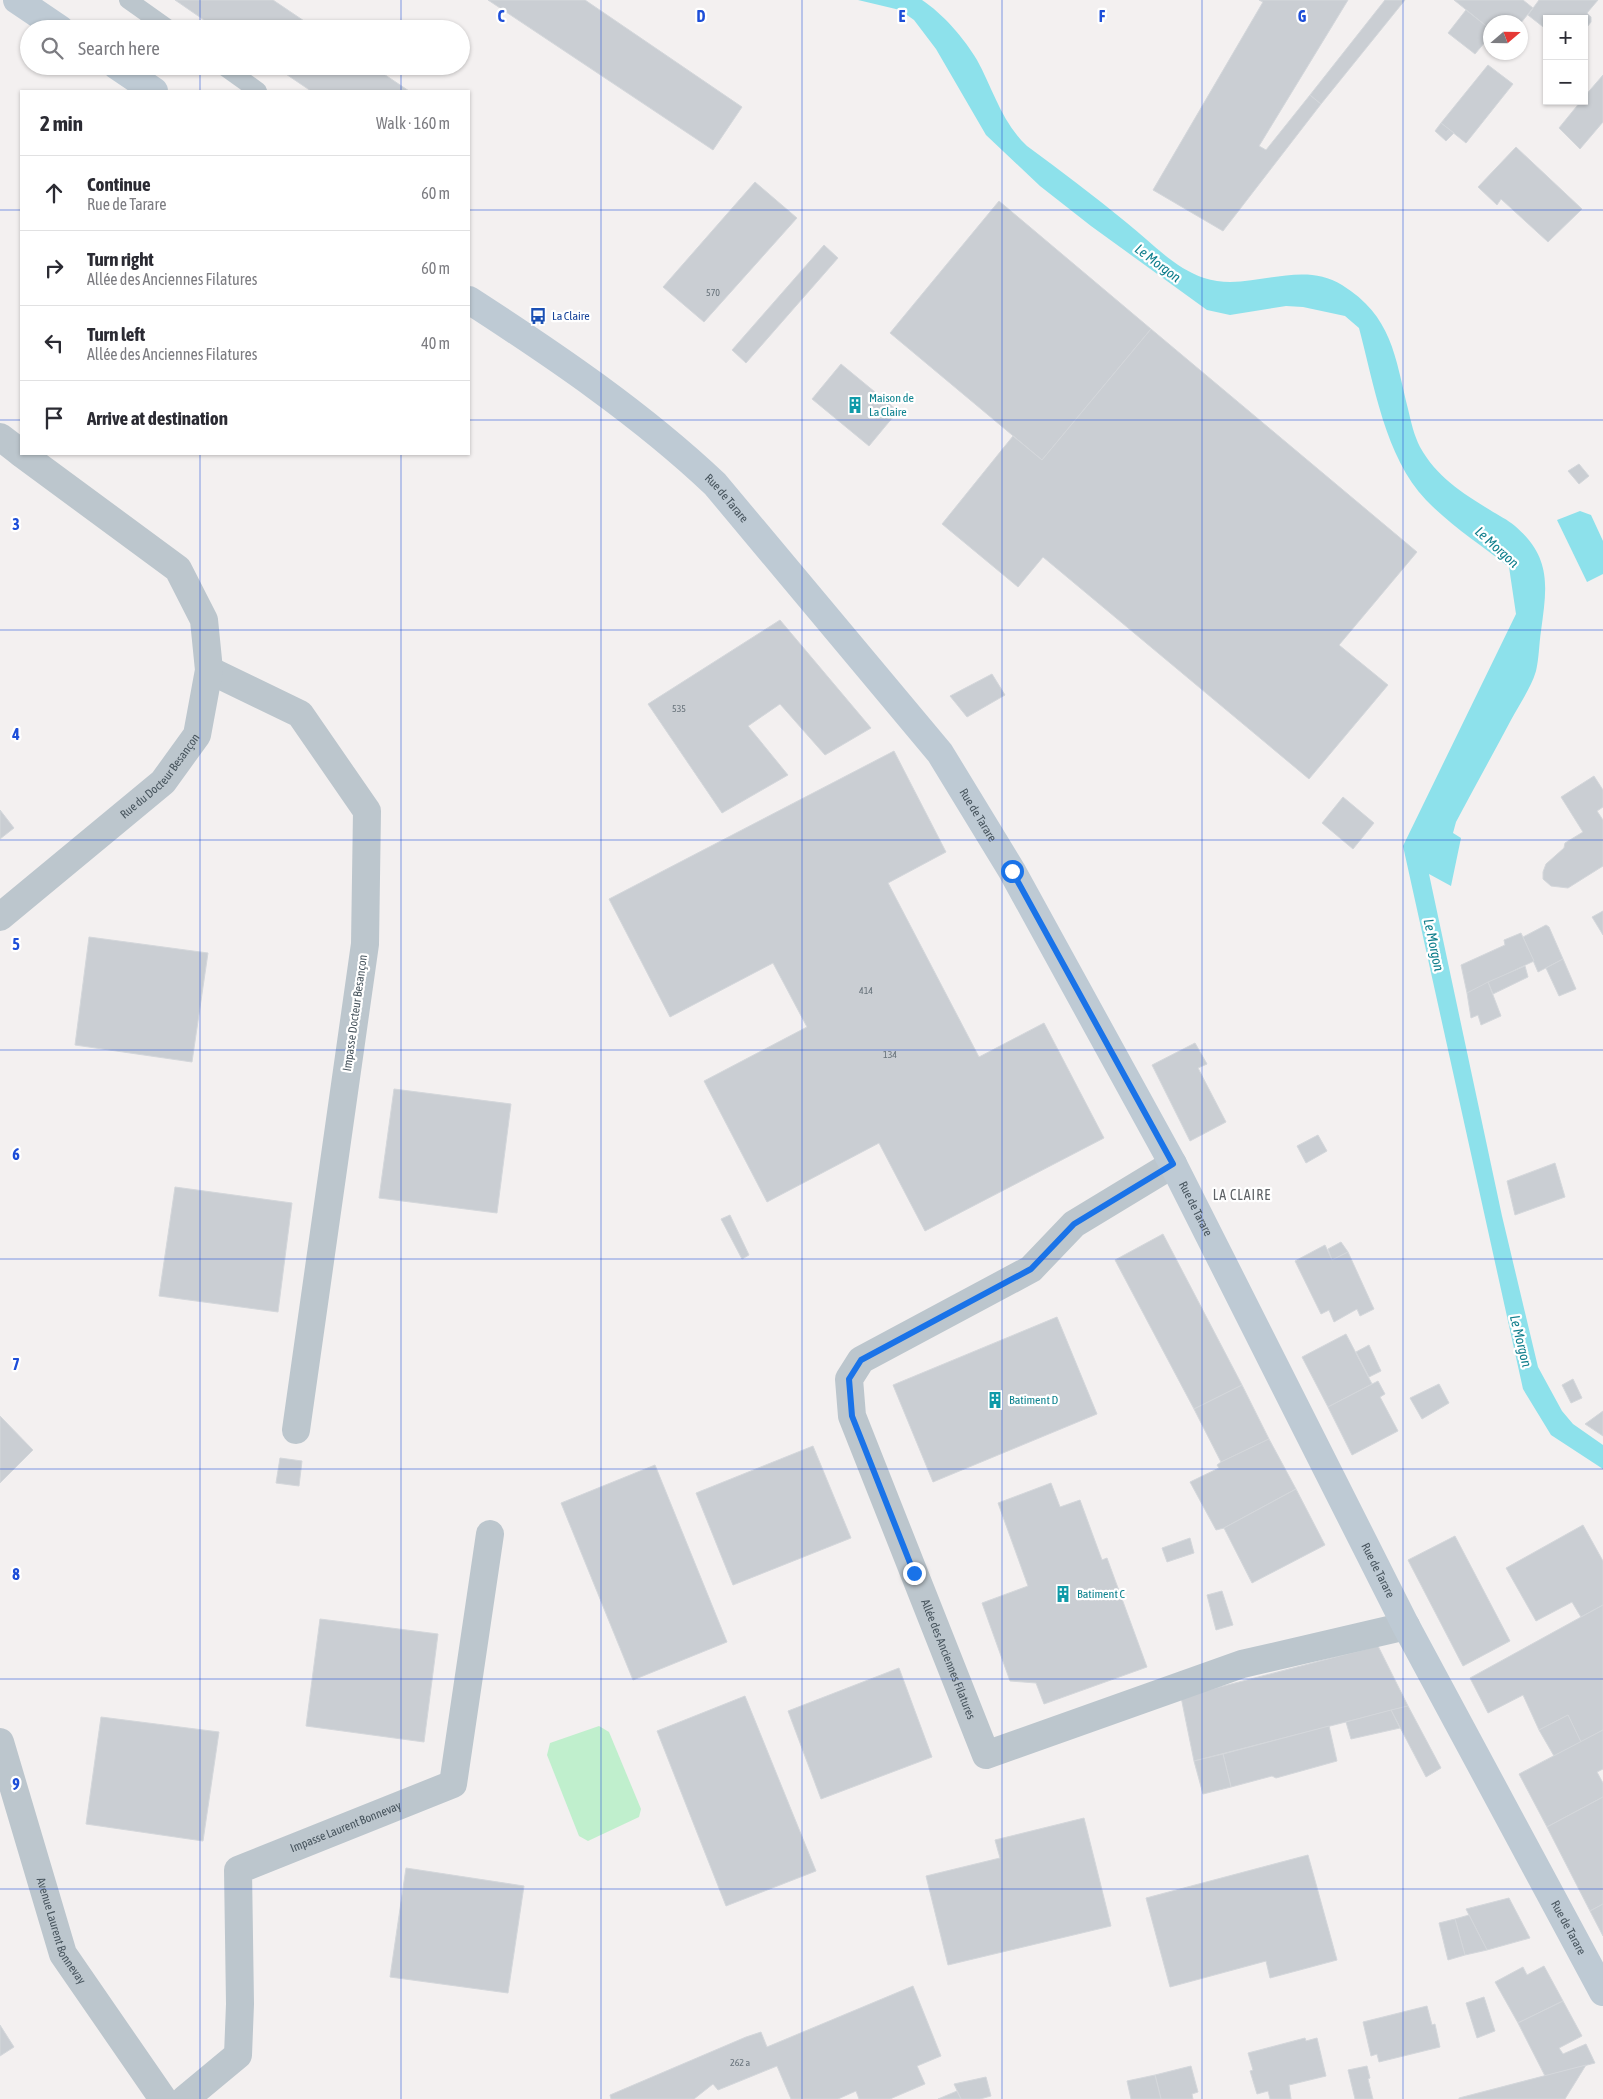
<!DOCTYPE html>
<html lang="en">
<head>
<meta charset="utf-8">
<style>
  :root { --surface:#fff; --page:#f7f7f7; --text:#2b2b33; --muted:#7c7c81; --line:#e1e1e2 }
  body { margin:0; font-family:"Asap Condensed",sans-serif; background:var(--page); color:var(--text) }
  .controls { position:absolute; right:15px; top:15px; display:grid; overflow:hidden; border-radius:0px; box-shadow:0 1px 4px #0004 }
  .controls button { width:45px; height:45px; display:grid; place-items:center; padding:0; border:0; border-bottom:1px solid var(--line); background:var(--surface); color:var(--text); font:25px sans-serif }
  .compass { position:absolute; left:1483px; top:15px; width:45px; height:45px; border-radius:50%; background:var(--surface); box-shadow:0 1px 4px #0004; rotate:70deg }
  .stop { position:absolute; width:15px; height:15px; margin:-11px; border:4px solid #1a73e8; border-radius:50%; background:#fff }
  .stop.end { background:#1a73e8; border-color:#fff; box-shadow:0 1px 5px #0008 }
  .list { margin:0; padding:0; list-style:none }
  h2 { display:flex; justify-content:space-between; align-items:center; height:65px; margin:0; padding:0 20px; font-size:21px }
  h2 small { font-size:16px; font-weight:400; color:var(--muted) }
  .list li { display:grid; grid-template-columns:32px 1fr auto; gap:15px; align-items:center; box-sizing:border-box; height:75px; padding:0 20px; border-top:1px solid var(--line) }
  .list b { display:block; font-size:19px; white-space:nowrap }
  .list p { margin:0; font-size:16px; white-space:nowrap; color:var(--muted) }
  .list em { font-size:16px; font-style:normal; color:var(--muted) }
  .icon { flex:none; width:28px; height:28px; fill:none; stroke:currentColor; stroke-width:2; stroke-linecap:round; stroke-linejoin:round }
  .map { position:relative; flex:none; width:1603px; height:2099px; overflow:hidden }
  .search { position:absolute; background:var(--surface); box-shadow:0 1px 4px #0004; left:20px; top:20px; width:450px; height:55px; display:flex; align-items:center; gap:12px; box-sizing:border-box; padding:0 18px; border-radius:28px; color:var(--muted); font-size:19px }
  .panel { position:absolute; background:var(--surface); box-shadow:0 1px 4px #0004; left:20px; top:90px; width:450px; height:365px; border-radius:0px }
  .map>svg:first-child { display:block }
  .green { fill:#c0efcd }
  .water { fill:#8de1eb }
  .building { fill:#caced3; stroke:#d4d7db }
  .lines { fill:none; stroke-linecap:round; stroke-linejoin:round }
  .service { stroke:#bcc6cd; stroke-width:18 }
  .minor { stroke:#bcc6cd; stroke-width:28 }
  .secondary { stroke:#becad4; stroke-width:28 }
  .route { stroke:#1a73e8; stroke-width:6 }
  .grid { fill:none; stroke:#1d4ed8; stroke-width:1; stroke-opacity:0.55 }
  .labels { text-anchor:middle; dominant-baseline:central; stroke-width:4.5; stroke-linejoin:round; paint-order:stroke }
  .number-label { font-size:10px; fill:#68737b }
  .transit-label { font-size:12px; fill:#164399; stroke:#fff; text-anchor:start }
  .culture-label { font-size:12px; fill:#0d838f; stroke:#fff; text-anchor:start }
  .street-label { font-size:12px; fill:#48555e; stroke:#fff }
  .water-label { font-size:14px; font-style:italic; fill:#0f7e8c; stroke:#fff }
  .neighbourhood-label { font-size:14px; letter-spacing:1px; fill:#5d6165; stroke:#fff }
  .grid-label { font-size:16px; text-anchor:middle; font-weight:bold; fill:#1d4ed8; stroke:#fff; stroke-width:4.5; stroke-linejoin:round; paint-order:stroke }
</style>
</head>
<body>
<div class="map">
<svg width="1603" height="2099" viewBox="0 0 1603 2099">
  <rect width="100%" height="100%" fill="#f3f0f0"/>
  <polygon class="green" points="599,1726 609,1732 641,1809 639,1817 588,1841 579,1836 547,1755 550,1743"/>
  <g class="water">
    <path d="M858,0H922C943,14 964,38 977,60C993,89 1002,123 1027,146C1061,171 1094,196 1127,223C1151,242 1174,268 1204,278C1249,293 1299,258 1342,285C1392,316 1395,356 1408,409C1411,422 1414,435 1420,447C1436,476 1462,493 1490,510C1498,515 1508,520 1515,526C1552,558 1547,587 1541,631C1539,644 1539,659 1536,671C1531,688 1519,705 1511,720C1493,754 1474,788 1456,822L1453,833L1461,838L1451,886L1429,874L1502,1216L1538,1367L1562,1411L1573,1424L1603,1445V1469L1551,1435L1523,1389L1403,846L1516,614L1509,567C1481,545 1450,525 1426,500C1385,457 1374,384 1359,328L1345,316L1303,307L1286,306L1230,315L1207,310L1091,226L1040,186L986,135L936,49L914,20L900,10Z"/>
    <polygon points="1580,511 1591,515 1603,541 1603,574 1587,582 1557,520"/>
  </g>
  <g class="building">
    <polygon points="175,0 273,0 316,29 217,29"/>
    <polygon points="488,0 585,0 742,107 713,150"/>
    <polygon points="1259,0 1348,0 1259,146 1266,150 1310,95 1321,104 1223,231 1153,190 1263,2"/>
    <polygon points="1385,0 1405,0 1321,104 1310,95"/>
    <polygon points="1454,0 1523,0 1533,8 1520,24 1490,22 1490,29"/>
    <polygon points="1539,0 1598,0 1587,13 1591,17 1591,22 1584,31 1584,19 1547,19 1547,30 1528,15"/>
    <polygon points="1466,10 1490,29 1490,36 1475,54 1448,33"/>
    <polygon points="1488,65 1513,84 1466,143 1441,123"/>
    <polygon points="274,66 372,66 409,91 311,91"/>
    <polygon points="1603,75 1603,122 1580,149 1559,128 1581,101 1584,101 1584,97"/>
    <polygon points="1441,123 1454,133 1446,141 1435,131"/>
    <polygon points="1516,147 1582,209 1548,242 1501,199 1497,205 1478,187"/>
    <polygon points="755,182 797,218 704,322 663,287"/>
    <polygon points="999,201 1151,329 1042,460 890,333"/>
    <polygon points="824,245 838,258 746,363 732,350"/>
    <polygon points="1151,329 1417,552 1339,645 1388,685 1309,779 1043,557 1018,587 942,524 1013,436 1042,460"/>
    <polygon points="841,364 898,411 869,446 812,399"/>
    <polygon points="1579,464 1589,476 1579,484 1568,471"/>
    <polygon points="780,620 871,728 825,755 780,704 748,726 788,775 722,813 648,704"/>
    <polygon points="992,674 1005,695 967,717 950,696"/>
    <polygon points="894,751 946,852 888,883 979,1057 1044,1023 1104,1138 925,1231 879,1143 767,1202 704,1081 807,1027 773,963 670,1017 609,899"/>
    <polygon points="1594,776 1603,790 1603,807 1597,811 1603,820 1603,866 1568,888 1551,886 1543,879 1543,872 1546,864 1564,848 1565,843 1583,832 1561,797"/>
    <polygon points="1343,797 1374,823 1353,849 1322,823"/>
    <polygon points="0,810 14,828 0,839"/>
    <polygon points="1603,911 1603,935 1592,917"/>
    <polygon points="1546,925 1549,927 1563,959 1538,972 1523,937"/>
    <polygon points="1521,933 1534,961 1467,993 1461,965 1505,945 1504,940"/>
    <polygon points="89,937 208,953 192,1062 75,1045"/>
    <polygon points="1563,959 1576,989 1559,996 1546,968"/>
    <polygon points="1525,966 1528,977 1493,994 1488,982"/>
    <polygon points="1488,982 1501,1016 1481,1025 1478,1015 1471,1018 1467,993"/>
    <polygon points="1195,1043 1207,1064 1198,1068 1226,1122 1190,1141 1152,1065"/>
    <polygon points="394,1089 511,1104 497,1213 379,1198"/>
    <polygon points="1318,1135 1327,1151 1306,1163 1297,1146"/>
    <polygon points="1555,1163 1565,1197 1515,1215 1507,1181"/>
    <polygon points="175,1187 292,1203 278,1312 159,1296"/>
    <polygon points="730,1215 749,1255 742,1259 721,1219"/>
    <polygon points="1163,1234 1242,1385 1194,1409 1115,1260"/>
    <polygon points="1341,1242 1348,1252 1332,1260 1328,1249"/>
    <polygon points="1325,1245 1332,1260 1348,1252 1374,1309 1360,1316 1357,1309 1334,1322 1329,1310 1321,1314 1295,1261"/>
    <polygon points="1057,1317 1097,1414 933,1482 893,1385"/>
    <polygon points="1346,1334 1372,1384 1328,1407 1302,1357"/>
    <polygon points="1369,1345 1381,1371 1369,1377 1356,1352"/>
    <polygon points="1573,1379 1582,1398 1571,1403 1562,1385"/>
    <polygon points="1378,1381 1385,1394 1380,1397 1398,1431 1352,1455 1328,1407"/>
    <polygon points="1439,1384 1449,1403 1422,1419 1410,1398"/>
    <polygon points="1242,1385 1269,1439 1221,1462 1194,1409"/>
    <polygon points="1603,1411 1603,1436 1585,1424"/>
    <polygon points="0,1416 33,1450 0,1483"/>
    <polygon points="1269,1439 1296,1489 1224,1528 1216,1530 1190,1482 1219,1468 1217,1465 1221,1462"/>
    <polygon points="813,1446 851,1538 733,1585 696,1493"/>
    <polygon points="280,1458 302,1461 299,1486 276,1483"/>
    <polygon points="655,1465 727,1642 633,1680 561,1503"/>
    <polygon points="1051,1483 1060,1507 1080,1500 1102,1560 1107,1558 1147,1667 1044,1704 1036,1683 1010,1681 982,1603 1028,1586 998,1503"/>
    <polygon points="1296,1489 1325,1545 1252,1583 1224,1528"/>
    <polygon points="1583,1525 1603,1561 1603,1605 1581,1617 1572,1602 1536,1621 1506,1568"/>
    <polygon points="1455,1536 1510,1641 1463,1666 1408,1560"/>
    <polygon points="1190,1538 1194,1553 1167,1562 1162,1548"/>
    <polygon points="1222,1591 1233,1625 1216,1630 1207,1595"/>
    <polygon points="1603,1605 1603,1730 1581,1742 1568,1715 1539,1730 1523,1695 1488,1713 1470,1678"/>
    <polygon points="320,1619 438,1634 424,1742 306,1726"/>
    <polygon points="1378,1646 1408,1706 1194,1761 1181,1697"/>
    <polygon points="899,1668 932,1757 821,1799 788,1711"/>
    <polygon points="745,1696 816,1871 726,1906 657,1731"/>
    <polygon points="1408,1706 1441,1768 1426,1777 1391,1710"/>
    <polygon points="1391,1710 1400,1728 1351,1739 1346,1722"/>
    <polygon points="1568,1715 1581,1742 1554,1756 1539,1730"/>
    <polygon points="101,1717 219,1732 203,1841 86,1824"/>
    <polygon points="1329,1726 1337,1761 1276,1778 1272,1776 1231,1787 1223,1754"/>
    <polygon points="1603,1730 1603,1769 1597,1772 1603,1783 1603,1797 1547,1827 1519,1774"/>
    <polygon points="1223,1754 1231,1787 1203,1794 1194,1761"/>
    <polygon points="1603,1797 1603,1904 1590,1911 1547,1827"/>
    <polygon points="1084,1818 1111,1926 948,1965 926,1876 1000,1858 995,1840"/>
    <polygon points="1308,1855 1337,1960 1270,1978 1266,1961 1170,1987 1146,1898"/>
    <polygon points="406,1868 524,1886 508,1993 390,1977"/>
    <polygon points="1509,1898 1530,1938 1487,1950 1466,1909"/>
    <polygon points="1603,1904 1603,1936 1590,1911"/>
    <polygon points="1469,1915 1487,1950 1465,1955 1455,1919"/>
    <polygon points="1455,1919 1465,1955 1448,1960 1439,1923"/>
    <polygon points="1544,1966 1563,2001 1518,2023 1495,1982 1523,1967 1527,1975"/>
    <polygon points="913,1986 941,2056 917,2066 925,2084 890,2099 859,2099 856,2091 838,2099 791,2099 777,2066 718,2090 713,2084 694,2099 611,2099 610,2095 746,2037 761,2032 767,2047"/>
    <polygon points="1484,1997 1495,2031 1477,2038 1466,2003"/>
    <polygon points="1563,2001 1582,2036 1559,2048 1563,2054 1586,2044 1595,2063 1545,2076 1518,2023"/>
    <polygon points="1427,2006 1432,2025 1435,2024 1440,2047 1379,2062 1377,2054 1371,2056 1363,2022"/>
    <polygon points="0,2025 14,2047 0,2056"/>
    <polygon points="1305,2038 1306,2041 1317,2038 1326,2076 1289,2085 1291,2099 1270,2099 1268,2091 1257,2094 1250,2071 1253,2070 1248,2053"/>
    <polygon points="1586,2065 1565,2099 1459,2099 1459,2098"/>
    <polygon points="1191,2066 1198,2092 1192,2094 1193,2099 1161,2099 1155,2075"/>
    <polygon points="1367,2066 1370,2078 1368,2079 1373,2099 1355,2099 1348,2070"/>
    <polygon points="1155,2075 1161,2099 1131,2099 1127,2081"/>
    <polygon points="986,2077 991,2096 980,2099 961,2099 954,2084"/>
    <polygon points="957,2091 961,2099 938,2099"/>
  </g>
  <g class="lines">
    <g class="service">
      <polyline points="128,0 169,29"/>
      <polyline points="223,66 258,91"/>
    </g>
    <g class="minor">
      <polyline points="0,437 21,453"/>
      <polyline points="209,670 300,714 367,811 365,944 296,1430"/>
      <path id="s1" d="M0,917L163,782L197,735L209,670L204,620L178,569L22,454"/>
      <path id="s2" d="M1173,1164L1074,1224L1031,1269L861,1360L849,1379L852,1416L986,1755L1242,1664L1406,1626"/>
      <path id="s3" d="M0,1742L63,1954L163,2099"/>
      <path id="s4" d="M185,2099L238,2055L240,2004L238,1870L453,1784L490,1534"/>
    </g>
    <g class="secondary">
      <polyline points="17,0 60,29"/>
      <polyline points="117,66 154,91"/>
      <path id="s5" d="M469,300C554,355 641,414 715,484L940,753L1012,871L1173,1164L1406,1626L1603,1992"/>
    </g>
  </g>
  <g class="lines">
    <polyline class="route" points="914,1573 852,1416 849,1379 861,1360 1031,1269 1074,1224 1173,1164 1012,871"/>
  </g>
  <path class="grid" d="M200,0V29M401,0V29M601,0V2099M802,0V2099M1002,0V2099M1202,0V2099M1403,0V2099M200,66V91M401,66V91M0,210H21M469,210H1603M0,420H21M469,420H1603M200,454V2099M401,454V2099M0,630H1603M0,840H1603M0,1050H1603M0,1259H1603M0,1469H1603M0,1679H1603M0,1889H1603"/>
  <defs>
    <g id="bus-bare" transform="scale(1.35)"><path d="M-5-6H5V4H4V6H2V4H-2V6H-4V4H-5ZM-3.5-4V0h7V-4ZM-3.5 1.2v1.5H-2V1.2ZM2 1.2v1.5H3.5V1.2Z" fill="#1a4fb4" stroke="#fff" stroke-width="2.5" paint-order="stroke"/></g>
    <g id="building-bare" transform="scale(1.35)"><path d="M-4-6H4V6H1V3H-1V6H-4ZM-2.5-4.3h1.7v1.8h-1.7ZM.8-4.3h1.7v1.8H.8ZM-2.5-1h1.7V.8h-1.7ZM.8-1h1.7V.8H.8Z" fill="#0f9aa8" stroke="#fff" stroke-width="2.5" paint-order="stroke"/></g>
  </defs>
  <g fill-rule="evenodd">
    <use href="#bus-bare" x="538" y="316"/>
    <use href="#building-bare" x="855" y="405"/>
    <use href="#building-bare" x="995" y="1400"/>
    <use href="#building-bare" x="1063" y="1594"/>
  </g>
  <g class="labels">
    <g class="number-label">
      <text x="713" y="292">570</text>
      <text x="679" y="708">535</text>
      <text x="866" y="990">414</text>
      <text x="890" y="1054">134</text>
      <text x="740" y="2062">262 a</text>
    </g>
    <g class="transit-label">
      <text x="552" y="316">La Claire</text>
    </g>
    <g class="culture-label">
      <text x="869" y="398">Maison de<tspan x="869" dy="14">La Claire</tspan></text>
      <text x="1009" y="1400">Batiment D</text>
      <text x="1077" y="1594">Batiment C</text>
    </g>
    <g class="street-label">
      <text stroke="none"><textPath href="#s5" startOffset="326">Rue de Tarare</textPath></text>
      <text stroke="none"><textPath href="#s1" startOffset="214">Rue du Docteur Besançon</textPath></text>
      <text stroke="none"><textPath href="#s5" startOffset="731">Rue de Tarare</textPath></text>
      <text transform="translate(355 1013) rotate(-82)">Impasse Docteur Besançon</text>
      <text stroke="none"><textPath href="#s5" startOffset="1181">Rue de Tarare</textPath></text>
      <text stroke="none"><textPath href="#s5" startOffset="1586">Rue de Tarare</textPath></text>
      <text stroke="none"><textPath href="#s2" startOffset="692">Allée des Anciennes Filatures</textPath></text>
      <text stroke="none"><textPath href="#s4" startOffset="370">Impasse Laurent Bonnevay</textPath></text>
      <text stroke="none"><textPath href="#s5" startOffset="1991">Rue de Tarare</textPath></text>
      <text stroke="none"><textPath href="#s3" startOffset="199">Avenue Laurent Bonnevay</textPath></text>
    </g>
    <g class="water-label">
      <text transform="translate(1158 263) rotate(37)">Le Morgon</text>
      <text transform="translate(1497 547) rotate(42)">Le Morgon</text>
      <text transform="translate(1434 945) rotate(78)">Le Morgon</text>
      <text transform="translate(1521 1341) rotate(76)">Le Morgon</text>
    </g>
    <g class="neighbourhood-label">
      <text x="1242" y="1195">LA CLAIRE</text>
    </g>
  </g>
  <g class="grid-label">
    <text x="501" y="22">C</text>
    <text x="701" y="22">D</text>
    <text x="902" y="22">E</text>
    <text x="1102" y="22">F</text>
    <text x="1302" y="22">G</text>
    <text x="16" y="530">3</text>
    <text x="16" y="740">4</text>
    <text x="16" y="950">5</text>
    <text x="16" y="1160">6</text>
    <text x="16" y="1370">7</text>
    <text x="16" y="1580">8</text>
    <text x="16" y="1790">9</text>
  </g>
</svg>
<div class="controls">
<button>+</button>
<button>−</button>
</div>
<svg class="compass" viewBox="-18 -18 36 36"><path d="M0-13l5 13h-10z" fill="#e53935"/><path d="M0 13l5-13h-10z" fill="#7c7c81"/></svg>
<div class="stop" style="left:1012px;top:871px"></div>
<div class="stop end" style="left:914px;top:1573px"></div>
<div class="search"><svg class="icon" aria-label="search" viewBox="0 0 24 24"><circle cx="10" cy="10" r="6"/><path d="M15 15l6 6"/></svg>Search here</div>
<section class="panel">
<h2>2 min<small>Walk · 160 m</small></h2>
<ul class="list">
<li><svg class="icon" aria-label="ahead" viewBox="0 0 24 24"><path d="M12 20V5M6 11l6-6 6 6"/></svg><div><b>Continue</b><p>Rue de Tarare</p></div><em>60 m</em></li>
<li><svg class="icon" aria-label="right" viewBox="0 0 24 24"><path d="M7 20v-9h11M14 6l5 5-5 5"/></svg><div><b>Turn right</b><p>Allée des Anciennes Filatures</p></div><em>60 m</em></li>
<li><svg class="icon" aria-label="left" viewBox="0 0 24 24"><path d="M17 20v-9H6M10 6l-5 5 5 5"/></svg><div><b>Turn left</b><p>Allée des Anciennes Filatures</p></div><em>40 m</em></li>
<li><svg class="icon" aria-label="arrive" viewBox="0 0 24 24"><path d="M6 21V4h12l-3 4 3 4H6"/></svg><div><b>Arrive at destination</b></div></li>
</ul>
</section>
</div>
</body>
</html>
